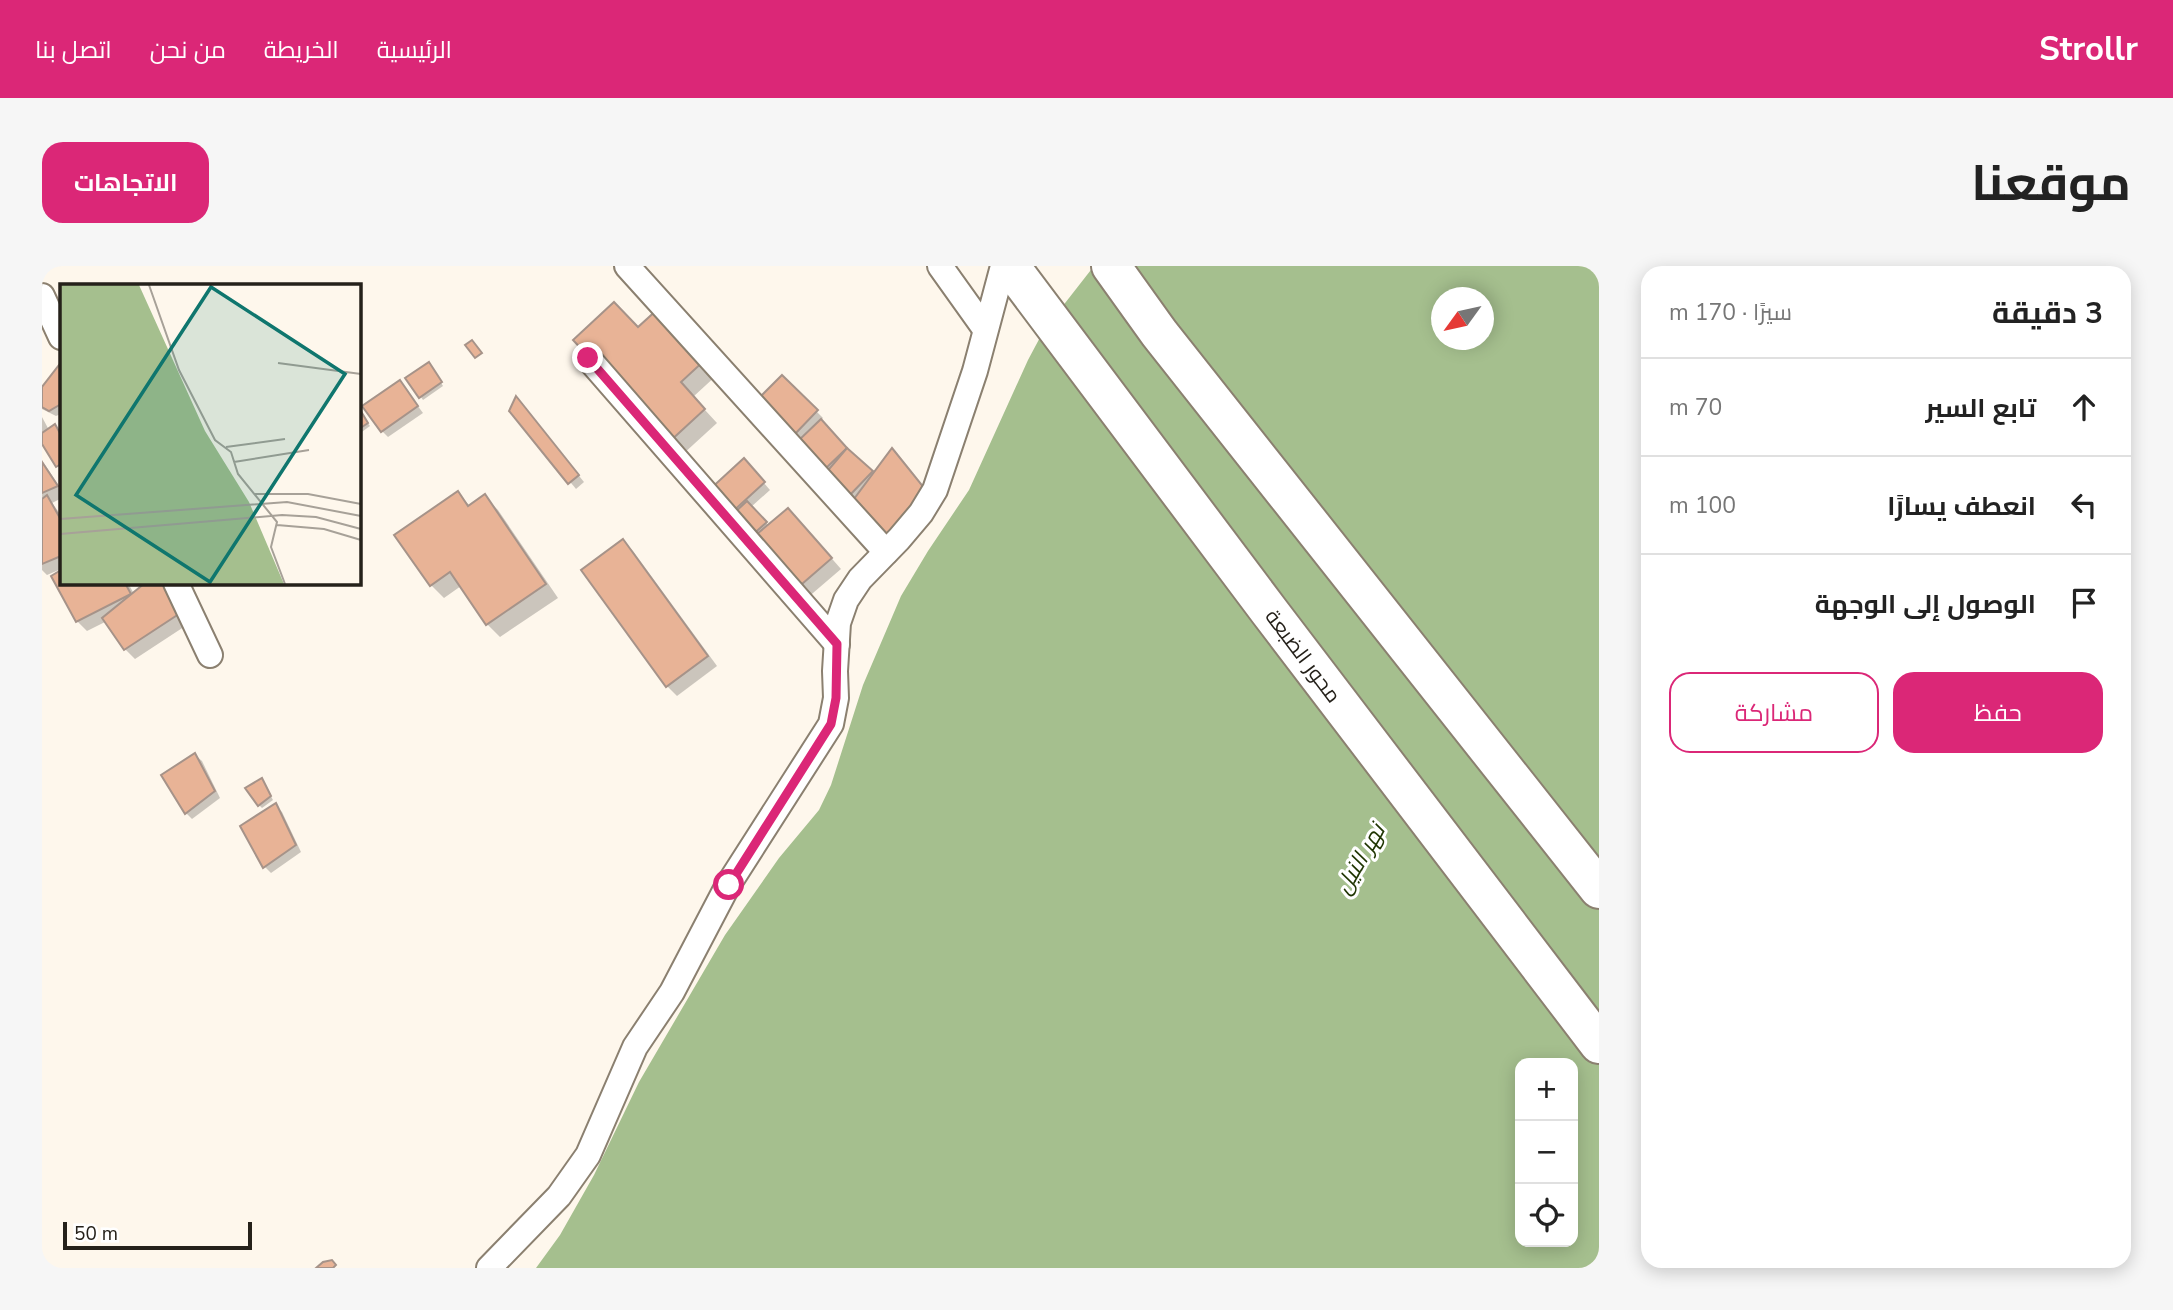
<!DOCTYPE html>
<html lang="ar">
<head>
<meta charset="utf-8">
<style>
  :root { --surface:#fff; --page:#f6f6f6; --text:#222; --muted:#767676; --line:#e0e0e0; --accent:#db2777 }
  body { margin:0; font-family:"Nunito Sans",Cairo,sans-serif; background:var(--page); color:var(--text); direction:rtl }
  .controls { position:absolute; right:21px; bottom:21px; display:grid; overflow:hidden; border-radius:14px; box-shadow:0 4px 18px #0003 }
  .controls button { width:63px; height:63px; display:grid; place-items:center; padding:0; border:0; border-bottom:2px solid var(--line); background:var(--surface); color:var(--text); font:35px sans-serif }
  .compass { position:absolute; left:1389px; top:21px; width:63px; height:63px; border-radius:50%; background:var(--surface); box-shadow:0 4px 18px #0003; rotate:237deg }
  .scale { position:absolute; left:21px; bottom:18px; width:189px; box-sizing:border-box; padding-left:7px; border:4px solid #25211a; border-top:0; font-size:19px; line-height:24px; white-space:nowrap; color:#25211a; -webkit-text-stroke:5px #fff; paint-order:stroke }
  .stop { position:absolute; width:21px; height:21px; margin:-16px; border:5px solid #db2777; border-radius:50%; background:#fff }
  .stop.end { background:#db2777; border-color:#fff; box-shadow:0 2px 7px #0008 }
  .list { margin:0; padding:0; list-style:none }
  h2 { display:flex; justify-content:space-between; align-items:center; height:91px; margin:0; padding:0 28px; font-size:30px }
  h2 small { font-size:23px; font-weight:400; color:var(--muted) }
  .list li { display:grid; grid-template-columns:46px 1fr auto; gap:21px; align-items:center; box-sizing:border-box; height:98px; padding:0 28px; border-top:2px solid var(--line) }
  .list b { display:block; font-size:26px; white-space:nowrap }
  .list em { font-size:23px; font-style:normal; color:var(--muted) }
  .actions { display:flex; gap:14px; padding:21px 28px }
  .actions a { flex:1; padding:16px 0; border:2px solid var(--accent); border-radius:21px; text-align:center; font-size:24px; color:var(--accent) }
  .actions .main { background:var(--accent); color:#fff }
  .icon { flex:none; width:38px; height:38px; fill:none; stroke:currentColor; stroke-width:2; stroke-linecap:round; stroke-linejoin:round }
  .map { position:relative; flex:none; width:1557px; height:1002px; overflow:hidden; direction:ltr; border-radius:21px }
  header { display:flex; align-items:center; gap:42px; box-sizing:border-box; height:98px; padding:0 35px; background:var(--accent); color:#fff }
  header strong { font-size:33px }
  nav { display:flex; gap:38px; margin-inline-start:auto; font-size:24px }
  .intro { display:flex; align-items:center; justify-content:space-between; box-sizing:border-box; height:168px; padding:0 42px }
  h1 { margin:0; font-size:49px }
  .button { padding:18px 32px; border-radius:21px; background:var(--accent); color:#fff; font-size:24px; font-weight:700 }
  main { display:flex; gap:42px; padding:0 42px }
  aside { flex:1; background:var(--surface); border-radius:21px; box-shadow:0 4px 18px #0003 }
  .map>svg:first-child { display:block }
  .water { fill:#a5bf8e; fill-rule:evenodd }
  .shadow { fill:#0003 }
  .building { fill:#e8b396; stroke:#a69389; stroke-width:2 }
  .lines { fill:none; stroke-linecap:round; stroke-linejoin:round }
  .street-casing { stroke:#8b8070; stroke-width:28 }
  .highway-casing { stroke:#8b8070; stroke-width:42 }
  .street { stroke:#fff; stroke-width:24 }
  .highway { stroke:#fff; stroke-width:38 }
  .route { stroke:#db2777; stroke-width:9 }
  .labels { text-anchor:middle; dominant-baseline:central; stroke-width:6; stroke-linejoin:round; paint-order:stroke }
  .street-label { font-size:21px; fill:#25211a; stroke:#fff }
  .water-label { font-size:23px; font-style:italic; fill:#1e3400; stroke:#fff }
  .inset-road { fill:none; stroke:#a7a198; stroke-width:2 }
  .view { fill:#0f766e; fill-opacity:0.15; stroke:#0f766e; stroke-width:3.5 }
  .inset-edge { fill:none; stroke:#25211a; stroke-width:3.5 }
</style>
</head>
<body>
<header>
<strong>Strollr</strong>
<nav><a>الرئيسية</a><a>الخريطة</a><a>من نحن</a><a>اتصل بنا</a></nav>
</header>
<div class="intro"><h1>موقعنا</h1><a class="button">الاتجاهات</a></div>
<main>
<aside>
<h2>3 دقيقة<small>سيرًا · 170 m</small></h2>
<ul class="list">
<li><svg class="icon" aria-label="ahead" viewBox="0 0 24 24"><path d="M12 20V5M6 11l6-6 6 6"/></svg><div><b>تابع السير</b></div><em>70 m</em></li>
<li><svg class="icon" aria-label="left" viewBox="0 0 24 24"><path d="M17 20v-9H6M10 6l-5 5 5 5"/></svg><div><b>انعطف يسارًا</b></div><em>100 m</em></li>
<li><svg class="icon" aria-label="arrive" viewBox="0 0 24 24"><path d="M6 21V4h12l-3 4 3 4H6"/></svg><div><b>الوصول إلى الوجهة</b></div></li>
</ul>
<div class="actions"><a class="main">حفظ</a><a>مشاركة</a></div>
</aside>
<div class="map">
<svg width="1557" height="1002" viewBox="0 0 1557 1002">
  <rect width="100%" height="100%" fill="#fef7ec"/>
  <path class="water" d="M1052,0H1557V1002H494L518,969L552,909L597,816L683,669L737,592L777,544L789,519L821,419L859,330L886,285L927,224L986,94L1002,64ZM1400,32H1442V74H1400ZM1478,797H1531V976H1478Z"/>
  <g class="shadow">
    <polygon points="597,63 676,108 651,131 675,157 640,189 627,176"/>
    <polygon points="17,101 19,103 19,148 14,150 0,143 0,123"/>
    <polygon points="389,101 401,120 381,134 366,112"/>
    <polygon points="740,111 781,152 778,155 808,187 832,209 850,184 892,234 819,250 759,174 719,133"/>
    <polygon points="358,116 381,147 346,171 340,165"/>
    <polygon points="480,139 542,216 534,223 469,144"/>
    <polygon points="317,145 328,160 317,168"/>
    <polygon points="0,151 7,164 13,161 19,167 19,203 0,175"/>
    <polygon points="0,194 19,223 19,236 18,233 10,237 19,249 19,303 5,309 0,304"/>
    <polygon points="708,201 728,224 709,241 727,260 756,254 799,303 764,333 689,248"/>
    <polygon points="416,227 428,240 443,231 456,244 516,332 458,371 445,358 419,320 402,332 389,319"/>
    <polygon points="581,275 591,285 675,400 635,430 625,420"/>
    <polygon points="19,306 19,317 86,317 92,328 106,317 126,317 154,353 93,393 83,383 65,355 45,365 35,355 12,311"/>
    <polygon points="153,489 160,495 178,532 150,553 144,547"/>
    <polygon points="220,514 231,534 220,542 217,539"/>
    <polygon points="233,539 240,546 259,586 229,607 223,601"/>
  </g>
  <g class="building">
    <polygon points="572,36 596,61 617,42 664,93 639,116 663,143 626,177 531,74"/>
    <polygon points="430,74 440,87 433,92 423,79"/>
    <polygon points="387,96 400,116 377,132 363,112"/>
    <polygon points="17,99 19,102 19,138 7,145 0,141 0,121"/>
    <polygon points="740,109 776,144 752,169 716,133"/>
    <polygon points="358,114 376,140 339,166 320,140"/>
    <polygon points="474,130 537,209 526,218 467,145"/>
    <polygon points="317,142 326,157 317,163"/>
    <polygon points="779,153 805,182 782,204 756,175"/>
    <polygon points="13,158 19,169 19,198 14,201 0,178 0,167"/>
    <polygon points="805,182 831,205 806,231 782,209"/>
    <polygon points="850,182 883,223 848,271 806,241"/>
    <polygon points="702,192 723,216 687,249 666,225"/>
    <polygon points="0,196 16,220 0,227"/>
    <polygon points="416,225 426,240 443,228 504,318 444,359 408,306 388,320 352,269"/>
    <polygon points="5,229 19,254 19,290 0,298 0,233"/>
    <polygon points="705,235 725,256 708,271 689,250"/>
    <polygon points="746,242 790,292 753,324 709,273"/>
    <polygon points="581,273 666,390 624,421 539,304"/>
    <polygon points="19,304 19,317 83,317 89,328 34,356 9,310"/>
    <polygon points="103,317 126,317 146,342 82,384 60,352"/>
    <polygon points="153,487 173,525 143,548 119,509"/>
    <polygon points="220,512 229,530 216,540 203,522"/>
    <polygon points="234,537 254,579 221,602 198,560"/>
    <polygon points="290,994 294,999 291,1002 274,1002 281,996"/>
  </g>
  <g class="lines">
    <g class="street-casing">
      <g id="street">
        <polyline points="585,0 844,286"/>
        <polyline points="898,0 943,63"/>
        <polyline points="0,30 19,71"/>
        <polyline points="546,92 795,378"/>
        <polyline points="134,317 168,389"/>
        <polyline points="447,1002 517,930 546,889 593,781 630,726 686,619 789,458 794,432 793,405 796,357 804,334 818,313 857,273 879,247 893,224 933,105 961,0"/>
      </g>
    </g>
    <g class="highway-casing">
      <g id="highway">
        <polyline points="968,0 1227,345 1557,778"/>
        <polyline points="1069,0 1117,67 1557,623"/>
      </g>
    </g>
    <use href="#street" class="street"/>
    <use href="#highway" class="highway"/>
  </g>
  <g class="lines">
    <polyline class="route" points="546,92 795,378 794,432 789,458 687,619"/>
  </g>
  <g class="labels">
    <g class="street-label">
      <text transform="translate(1261 390) rotate(53)">محور الضبعة</text>
    </g>
    <g class="water-label">
      <text transform="translate(1318 593) rotate(-60)">نهر النيل</text>
    </g>
  </g>
  <g transform="translate(18 18)">
    <rect width="301" height="301" fill="#fef7ec"/>
    <path d="M0,1H79L145,147L189,218L224,300H0Z" fill="#a5bf8e"/>
    <path class="inset-road" d="M89,1L119,86L155,156L171,168L178,190L217,238L211,263L225,300M218,79L301,90M166,163L225,155M174,178L249,166M195,210H248L301,220M0,235L227,218L301,232M217,241L264,245L301,256M0,250L222,231L256,233L301,245"/>
    <path class="view" d="M151,3L285,90L150,298L16,211Z"/>
    <rect width="301" height="301" class="inset-edge"/>
  </g>
</svg>
<div class="controls">
<button>+</button>
<button>−</button>
<button><svg class="icon" aria-label="locate" viewBox="0 0 24 24"><circle cx="12" cy="12" r="6"/><path d="M12 2v4M12 18v4M2 12h4M18 12h4"/></svg></button>
</div>
<svg class="compass" viewBox="-18 -18 36 36"><path d="M0-13l5 13h-10z" fill="#e53935"/><path d="M0 13l5-13h-10z" fill="#767676"/></svg>
<div class="scale">50 m</div>
<div class="stop" style="left:687px;top:619px"></div>
<div class="stop end" style="left:546px;top:92px"></div>
</div>
</main>
</body>
</html>
